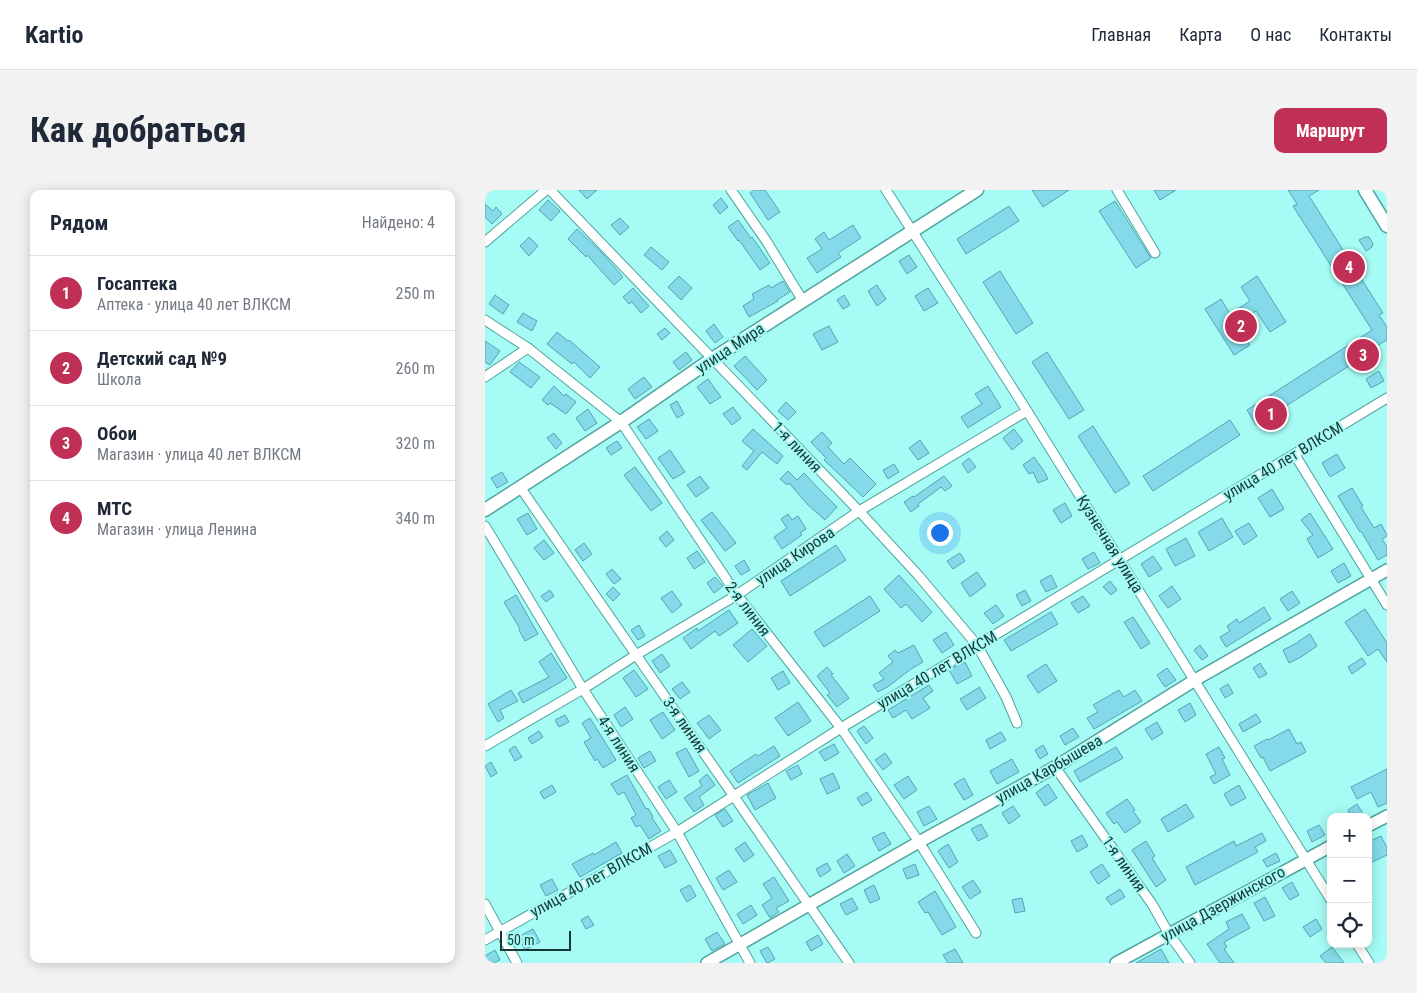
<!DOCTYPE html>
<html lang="ru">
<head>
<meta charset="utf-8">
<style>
  :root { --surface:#fff; --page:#f2f2f3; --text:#1f2937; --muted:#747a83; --line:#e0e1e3; --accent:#bf2f56 }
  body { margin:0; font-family:"Roboto Condensed",sans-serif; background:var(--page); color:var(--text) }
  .controls { position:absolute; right:15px; bottom:15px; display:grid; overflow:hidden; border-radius:10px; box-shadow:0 2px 12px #0003 }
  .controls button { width:45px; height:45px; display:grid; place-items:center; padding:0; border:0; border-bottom:1px solid var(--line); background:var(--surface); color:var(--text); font:25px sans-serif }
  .scale { position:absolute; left:15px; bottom:12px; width:71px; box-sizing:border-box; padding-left:5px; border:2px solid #163937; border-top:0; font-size:14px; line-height:18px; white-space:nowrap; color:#163937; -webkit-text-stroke:4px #a6fbf5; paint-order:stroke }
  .you { position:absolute; left:454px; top:342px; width:18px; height:18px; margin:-12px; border:4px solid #fff; border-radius:50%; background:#1a73e8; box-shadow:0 0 0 8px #1a73e833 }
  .badge { display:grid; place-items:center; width:32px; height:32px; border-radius:50%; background:var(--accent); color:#fff; font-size:16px; font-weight:700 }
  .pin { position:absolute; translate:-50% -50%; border:2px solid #fff; box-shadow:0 1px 5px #0006 }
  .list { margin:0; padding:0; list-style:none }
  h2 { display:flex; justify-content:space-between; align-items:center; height:65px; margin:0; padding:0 20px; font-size:21px }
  h2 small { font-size:16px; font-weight:400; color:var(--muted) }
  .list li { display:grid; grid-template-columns:32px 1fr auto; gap:15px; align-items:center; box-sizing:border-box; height:75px; padding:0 20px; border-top:1px solid var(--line) }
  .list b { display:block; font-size:19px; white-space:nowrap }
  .list p { margin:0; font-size:16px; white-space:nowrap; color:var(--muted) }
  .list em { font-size:16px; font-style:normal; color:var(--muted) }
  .icon { flex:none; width:28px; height:28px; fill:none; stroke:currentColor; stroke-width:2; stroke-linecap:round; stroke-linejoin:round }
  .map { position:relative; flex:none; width:902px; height:773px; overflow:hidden; border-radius:10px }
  header { display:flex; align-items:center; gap:30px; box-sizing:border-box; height:70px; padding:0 25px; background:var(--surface); border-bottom:1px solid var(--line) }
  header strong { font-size:24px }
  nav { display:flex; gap:28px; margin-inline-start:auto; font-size:18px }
  .intro { display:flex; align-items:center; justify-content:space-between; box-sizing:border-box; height:120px; padding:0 30px }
  h1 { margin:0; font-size:35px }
  .button { padding:12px 22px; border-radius:10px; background:var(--accent); color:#fff; font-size:18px; font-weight:700 }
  main { display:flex; gap:30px; padding:0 30px }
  aside { flex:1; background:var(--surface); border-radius:10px; box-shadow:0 2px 12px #0003 }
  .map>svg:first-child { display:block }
  .building { fill:#84dae9; stroke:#53a5b3 }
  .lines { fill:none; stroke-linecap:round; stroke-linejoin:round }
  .minor-casing { stroke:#50a49f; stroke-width:11 }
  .tertiary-casing { stroke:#50a49f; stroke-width:14 }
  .secondary-casing { stroke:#50a49f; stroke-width:15 }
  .minor { stroke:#fff; stroke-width:9 }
  .tertiary { stroke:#fff; stroke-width:11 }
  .secondary { stroke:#fff; stroke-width:12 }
  .labels { text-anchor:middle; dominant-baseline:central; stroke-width:4; stroke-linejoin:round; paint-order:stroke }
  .street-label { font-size:16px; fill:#163937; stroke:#a6fbf5 }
</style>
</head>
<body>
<header>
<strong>Kartio</strong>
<nav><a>Главная</a><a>Карта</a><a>О нас</a><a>Контакты</a></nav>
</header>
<div class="intro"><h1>Как добраться</h1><a class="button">Маршрут</a></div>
<main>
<aside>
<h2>Рядом<small>Найдено: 4</small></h2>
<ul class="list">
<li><span class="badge">1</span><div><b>Госаптека</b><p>Аптека · улица 40 лет ВЛКСМ</p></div><em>250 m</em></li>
<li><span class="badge">2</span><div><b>Детский сад №9</b><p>Школа</p></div><em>260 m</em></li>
<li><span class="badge">3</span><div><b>Обои</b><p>Магазин · улица 40 лет ВЛКСМ</p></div><em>320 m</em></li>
<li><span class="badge">4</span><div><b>МТС</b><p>Магазин · улица Ленина</p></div><em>340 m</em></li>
</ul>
</aside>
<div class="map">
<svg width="902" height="773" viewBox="0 0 902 773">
  <rect width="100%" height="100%" fill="#a6fbf5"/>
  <g class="building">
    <polygon points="94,0 112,0 102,9"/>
    <polygon points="269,0 280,0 295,22 283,30 265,3"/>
    <polygon points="547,0 584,0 558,17"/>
    <polygon points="669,0 691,0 675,10"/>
    <polygon points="803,0 834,0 824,6 898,123 894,125 902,137 902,150 885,160 886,162 771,235 762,220 887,140 808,16 812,14"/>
    <polygon points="236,8 243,17 235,24 228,15"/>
    <polygon points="63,10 75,21 66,31 54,20"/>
    <polygon points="630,11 666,68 651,78 614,21"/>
    <polygon points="0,14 8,21 11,17 17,24 7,34 0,27"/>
    <polygon points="524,16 534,31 481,64 472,49"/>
    <polygon points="135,28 144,37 135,45 126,35"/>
    <polygon points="253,30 266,48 267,47 285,73 275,80 254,50 253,51 243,37"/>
    <polygon points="368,35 376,48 353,63 356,67 332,83 322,68 337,59 330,49 339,42 344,50"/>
    <polygon points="92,39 117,63 138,87 129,95 102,65 101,67 83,49"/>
    <polygon points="44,47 53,56 44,66 35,56"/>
    <polygon points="880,47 884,47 888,54 887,57 881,61 874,50"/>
    <polygon points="166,57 184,72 177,80 159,65"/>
    <polygon points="424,65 432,77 422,84 414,71"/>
    <polygon points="515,81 548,133 531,144 498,92"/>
    <polygon points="194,86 207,98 196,110 183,97"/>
    <polygon points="772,86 801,132 785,142 771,121 751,133 765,155 749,165 720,119 736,109 745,124 765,111 756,97"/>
    <polygon points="298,91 305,102 292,110 293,111 264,127 258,116 269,109 267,104 284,95 286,98"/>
    <polygon points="392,95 401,109 392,116 383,101"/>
    <polygon points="148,98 164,116 156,123 147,112 144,114 138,107"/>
    <polygon points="443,98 453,113 439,121 430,106"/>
    <polygon points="10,105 24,115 18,124 4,114"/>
    <polygon points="359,105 365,115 358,119 352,110"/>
    <polygon points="38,123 52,131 47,141 32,132"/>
    <polygon points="229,134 238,147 230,153 221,141"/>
    <polygon points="344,136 353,152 337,160 328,144"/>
    <polygon points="180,138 185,143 177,150 172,144"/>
    <polygon points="72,142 83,151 84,150 115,177 105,188 89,172 87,174 62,154"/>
    <polygon points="0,151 15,161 5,175 0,172"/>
    <polygon points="201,162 207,170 194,180 188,172"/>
    <polygon points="562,162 599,220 584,229 547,172"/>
    <polygon points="260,166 282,190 272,200 249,176"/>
    <polygon points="34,172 55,187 46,198 25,182"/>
    <polygon points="894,181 899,191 886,198 881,189"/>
    <polygon points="159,187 167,197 150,209 143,199"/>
    <polygon points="223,189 236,207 225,214 212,197"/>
    <polygon points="69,196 79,206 81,204 91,212 81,224 65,213 63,215 57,210"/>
    <polygon points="503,196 516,217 483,238 476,227 497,214 490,204"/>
    <polygon points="192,211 199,224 192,228 185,215"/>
    <polygon points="301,212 311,222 303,230 293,221"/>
    <polygon points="248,217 256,228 247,235 238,224"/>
    <polygon points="103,219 112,233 100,241 91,228"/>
    <polygon points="164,229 173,241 161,249 152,237"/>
    <polygon points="745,230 755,245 668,301 658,286"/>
    <polygon points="608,236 645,294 630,303 593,246"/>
    <polygon points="268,239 298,266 292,274 277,262 262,280 257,276 269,261 257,251"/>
    <polygon points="529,239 538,251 527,260 518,248"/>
    <polygon points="337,242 347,253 343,257 359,274 365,268 391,294 378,307 339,270 341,268 326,252"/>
    <polygon points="69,243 77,253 71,259 62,248"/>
    <polygon points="435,250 444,263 433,270 424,258"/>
    <polygon points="132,251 137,258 126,265 121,258"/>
    <polygon points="185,260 200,282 188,289 173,268"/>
    <polygon points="852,264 860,278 845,287 837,273"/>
    <polygon points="549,267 559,281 563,289 553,293 548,282 544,284 538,275"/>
    <polygon points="484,268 491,277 483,283 477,274"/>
    <polygon points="409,274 414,282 403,289 398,280"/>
    <polygon points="150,277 177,313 166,321 139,285"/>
    <polygon points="303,281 312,290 319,283 333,298 352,317 340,330 323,315 304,293 302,295 295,289"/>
    <polygon points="17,282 23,292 12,298 6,288"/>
    <polygon points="215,286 224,298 211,307 202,295"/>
    <polygon points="459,286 467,296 460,301 456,297 433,314 434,316 426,322 419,312 428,306 429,307"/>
    <polygon points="867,298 878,316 876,317 889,338 896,334 902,345 902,346 897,349 902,357 902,365 893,370 876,341 875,342 853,306"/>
    <polygon points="787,299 799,319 785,327 773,308"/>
    <polygon points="580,313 587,326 576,333 568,320"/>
    <polygon points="227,322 251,353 240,361 216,330"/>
    <polygon points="43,323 52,339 42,345 32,329"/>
    <polygon points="825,323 848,359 833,368 822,349 828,345 816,330"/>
    <polygon points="303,324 307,330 313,326 321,339 315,343 317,345 297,359 289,347 302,338 296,329"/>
    <polygon points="737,328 748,347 724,361 713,342"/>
    <polygon points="764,333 772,346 759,355 750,341"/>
    <polygon points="182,341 189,350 181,357 174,348"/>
    <polygon points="701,348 710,366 690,376 681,359"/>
    <polygon points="59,350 69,363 59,370 49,358"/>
    <polygon points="99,353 107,364 98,371 90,360"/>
    <polygon points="351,355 361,370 305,406 296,391"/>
    <polygon points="212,361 220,372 209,379 202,368"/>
    <polygon points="609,362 615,373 603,379 597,369"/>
    <polygon points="475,363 480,371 468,379 462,371"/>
    <polygon points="668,366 677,379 664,387 656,374"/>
    <polygon points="259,370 265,380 256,385 250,376"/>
    <polygon points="859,373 866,386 853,393 846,381"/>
    <polygon points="127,379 136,389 129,394 121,384"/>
    <polygon points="492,382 501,395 485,407 476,393"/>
    <polygon points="414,385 447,422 437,432 421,414 416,418 399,399"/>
    <polygon points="566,385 572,397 561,402 555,391"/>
    <polygon points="230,387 238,396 229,403 222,393"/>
    <polygon points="625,391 632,400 626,405 618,397"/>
    <polygon points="687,396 696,409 683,418 674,406"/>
    <polygon points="128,397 135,404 128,411 121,404"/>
    <polygon points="65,400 69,406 61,412 56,406"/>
    <polygon points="540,400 546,411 537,416 531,405"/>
    <polygon points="187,401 197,415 187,423 176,408"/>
    <polygon points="807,401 815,413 803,421 795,409"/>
    <polygon points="31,405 53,444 40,451 34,440 35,439 19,412"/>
    <polygon points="385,406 395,421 339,457 329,442"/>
    <polygon points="598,406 605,416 593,423 586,413"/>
    <polygon points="511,415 519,426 508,434 499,423"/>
    <polygon points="779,417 786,429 741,457 735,447 745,441 742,436 752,429 754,433"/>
    <polygon points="880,419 902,453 902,472 893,459 883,466 860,432"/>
    <polygon points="244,420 253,433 234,446 230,441 206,459 198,448 212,438 213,441"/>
    <polygon points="566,422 573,434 526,461 519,450"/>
    <polygon points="648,427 665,453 656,459 639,432"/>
    <polygon points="154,435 160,446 153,450 146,440"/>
    <polygon points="267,439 282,456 263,472 248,455"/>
    <polygon points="461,442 469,455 457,463 448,450"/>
    <polygon points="825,444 832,456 816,467 804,473 798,460 814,452 814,451"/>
    <polygon points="429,455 438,472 426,479 404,496 393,502 388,495 399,489 394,483 408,472 403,466 410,460 413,463"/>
    <polygon points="715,455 723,466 717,470 709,460"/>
    <polygon points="66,463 82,488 69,496 38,513 33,503 64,487 54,472"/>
    <polygon points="177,464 185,476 175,483 167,471"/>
    <polygon points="877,468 881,474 867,484 863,477"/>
    <polygon points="480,472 487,486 472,494 464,480"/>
    <polygon points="775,473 782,484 774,488 768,478"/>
    <polygon points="561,474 572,491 553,503 542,486"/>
    <polygon points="342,477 348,484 346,485 364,508 352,517 342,505 345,503 332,486"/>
    <polygon points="682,478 691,490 680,497 672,485"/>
    <polygon points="149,480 163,499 151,507 138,488"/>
    <polygon points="298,481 305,493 293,500 286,488"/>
    <polygon points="197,492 205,502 195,509 187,499"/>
    <polygon points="743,494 748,503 740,508 735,499"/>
    <polygon points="444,495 448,501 438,508 445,518 427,529 421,520 408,528 403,520"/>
    <polygon points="495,497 495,499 501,508 482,520 475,509"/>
    <polygon points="26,500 33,511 15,520 19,528 13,532 3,514"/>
    <polygon points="634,500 639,507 650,500 657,511 609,539 602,528 613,522 608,515"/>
    <polygon points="313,512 326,531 303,546 290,528"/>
    <polygon points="705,513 711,525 700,532 693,520"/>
    <polygon points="140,517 148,529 136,537 129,525"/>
    <polygon points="178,522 190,540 177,549 165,530"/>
    <polygon points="771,524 776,532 758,542 754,534"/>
    <polygon points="80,525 84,532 74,537 70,530"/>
    <polygon points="224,525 236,540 224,549 212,533"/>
    <polygon points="105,528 131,570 118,578 112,569 110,571 99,552 106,548 97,533"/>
    <polygon points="672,532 678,543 667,550 660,539"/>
    <polygon points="379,536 388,548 381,554 372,541"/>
    <polygon points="588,538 594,547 580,555 575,546"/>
    <polygon points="804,539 812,554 816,552 821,562 785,581 778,567 776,568 769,556 782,549 783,550"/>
    <polygon points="54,541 58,547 47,554 43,548"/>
    <polygon points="516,542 521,550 505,559 501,550"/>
    <polygon points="349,554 354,563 340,571 334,562"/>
    <polygon points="558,555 563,564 555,569 550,560"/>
    <polygon points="30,556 37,567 30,571 24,560"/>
    <polygon points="289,556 295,566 253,593 245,581 271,564 273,566"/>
    <polygon points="631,557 638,568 595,592 589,581"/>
    <polygon points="734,557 740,568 737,569 745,585 729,594 725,587 731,584 721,564"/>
    <polygon points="201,558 214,581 204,587 191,563"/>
    <polygon points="165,561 171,571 159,578 153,568"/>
    <polygon points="400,563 407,573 398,580 390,570"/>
    <polygon points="527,569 534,582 512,594 505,581"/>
    <polygon points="6,572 12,583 6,587 0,576"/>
    <polygon points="313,575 317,584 306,590 301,581"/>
    <polygon points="902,579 902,613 893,617 886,602 872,609 866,597"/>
    <polygon points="348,583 355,598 342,604 335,589"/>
    <polygon points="222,584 230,595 214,607 219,615 209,622 199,608 217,596 214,591"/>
    <polygon points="142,585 161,619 163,618 168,627 167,628 176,641 164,649 155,635 151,637 146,628 151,625 139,602 133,605 126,594"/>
    <polygon points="423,586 432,600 419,609 409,595"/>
    <polygon points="479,588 488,605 479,610 469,594"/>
    <polygon points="184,590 192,602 181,609 173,597"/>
    <polygon points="283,593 291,608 270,620 262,605"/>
    <polygon points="563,594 572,608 560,616 551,603"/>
    <polygon points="67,595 71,602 59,609 55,602"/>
    <polygon points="754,595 761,608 746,616 739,604"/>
    <polygon points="382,602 387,610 377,616 372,608"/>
    <polygon points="642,609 650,620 648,621 656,632 640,643 632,632 629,634 621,623"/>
    <polygon points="701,614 709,627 683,642 676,629"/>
    <polygon points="872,614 880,627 866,627 863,620"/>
    <polygon points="444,616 452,629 439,636 432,622"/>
    <polygon points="528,616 535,626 524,634 517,623"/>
    <polygon points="240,619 248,631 238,637 230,625"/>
    <polygon points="496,634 503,646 493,651 486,639"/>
    <polygon points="834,635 840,645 827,652 822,641"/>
    <polygon points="399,642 406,654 394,661 387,648"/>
    <polygon points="777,643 781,651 770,657 773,662 710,695 701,677 749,651 751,656"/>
    <polygon points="597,645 603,656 592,662 586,651"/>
    <polygon points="896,646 902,658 902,665 883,674 883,652"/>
    <polygon points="661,651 670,666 667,668 681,690 671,697 647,660"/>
    <polygon points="131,652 137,663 95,687 87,674 108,663 109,665"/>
    <polygon points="260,652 269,665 259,672 250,659"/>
    <polygon points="463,654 473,672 464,678 453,661"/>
    <polygon points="185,660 192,672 180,678 173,666"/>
    <polygon points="791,663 795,671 782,677 778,670"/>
    <polygon points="362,664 370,676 359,683 352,671"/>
    <polygon points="342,673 346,680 335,687 331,679"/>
    <polygon points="430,674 434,685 422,689 418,679"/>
    <polygon points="617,674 625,686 613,694 605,682"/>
    <polygon points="244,680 252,692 238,700 231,688"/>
    <polygon points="289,687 304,711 291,718 294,722 285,728 277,715 287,708 278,694"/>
    <polygon points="67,689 73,700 61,706 55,695"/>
    <polygon points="488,690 496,702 485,709 477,697"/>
    <polygon points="807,692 814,705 805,710 797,698"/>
    <polygon points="205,695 211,706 202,712 195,700"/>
    <polygon points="389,695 395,709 385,713 379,700"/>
    <polygon points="635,699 640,707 626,715 621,708"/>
    <polygon points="450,701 471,737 457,745 443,722 440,723 433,712"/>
    <polygon points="780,707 790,726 779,731 769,713"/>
    <polygon points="367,708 373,719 361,725 355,714"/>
    <polygon points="537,708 540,721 530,723 527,710"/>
    <polygon points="266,715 272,725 258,734 252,724"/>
    <polygon points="757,724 765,738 739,752 742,757 739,759 749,773 735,773 722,754 744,739 741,732"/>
    <polygon points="103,726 109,735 101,739 96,730"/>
    <polygon points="831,729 837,739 825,747 818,737"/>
    <polygon points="48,739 55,752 40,760 33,747"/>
    <polygon points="232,742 240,754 227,761 220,749"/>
    <polygon points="333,745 338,754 326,761 321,752"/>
    <polygon points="283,757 290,769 282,773 275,761"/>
    <polygon points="847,757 859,773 841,773 835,766"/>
    <polygon points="470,759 478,773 463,773 458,765"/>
    <polygon points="676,759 684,773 651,773"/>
    <polygon points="10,760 15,770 9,773 0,773 0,766"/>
  </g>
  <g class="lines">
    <g class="minor-casing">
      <g id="minor">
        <polyline points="65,0 374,321 433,385 492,455 521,507 532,533"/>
        <polyline points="246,0 282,52 318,111"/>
        <polyline points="401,0 542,221 846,710"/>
        <polyline points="632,0 670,63"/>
        <polyline points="0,52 61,0"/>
        <polyline points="0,130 43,158 136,232 252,405 356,538 434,652 491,743"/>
        <polyline points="0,187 43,158"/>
        <polyline points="810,265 902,415"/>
        <polyline points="35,297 248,605 364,773"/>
        <polyline points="0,336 98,499 192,642 265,773"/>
        <polyline points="0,556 98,499 151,465 252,405 374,321 542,221"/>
        <polyline points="570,577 667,714 684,744 705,773"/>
        <polyline points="0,714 32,773"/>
        <polyline points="0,750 192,642 356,538 902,208"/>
        <polyline points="872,754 884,773"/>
      </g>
    </g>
    <g class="tertiary-casing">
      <g id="tertiary">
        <polyline points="883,636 902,626"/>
        <polyline points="222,773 434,652 570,577 710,490 902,380"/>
        <polyline points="631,773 846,656"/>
      </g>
    </g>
    <g class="secondary-casing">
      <g id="secondary">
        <polyline points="880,0 902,36"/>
        <polyline points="0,320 136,232 227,169 492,0"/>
      </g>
    </g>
    <use href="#minor" class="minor"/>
    <use href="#tertiary" class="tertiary"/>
    <use href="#secondary" class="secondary"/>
  </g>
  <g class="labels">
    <g class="street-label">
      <text transform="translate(245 158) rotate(-33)">улица Мира</text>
      <text transform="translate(312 257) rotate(46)">1-я линия</text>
      <text transform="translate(798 271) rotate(-31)">улица 40 лет ВЛКСМ</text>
      <text transform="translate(625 354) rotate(58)">Кузнечная улица</text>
      <text transform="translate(310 366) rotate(-34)">улица Кирова</text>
      <text transform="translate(263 419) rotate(53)">2-я линия</text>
      <text transform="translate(452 480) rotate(-31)">улица 40 лет ВЛКСМ</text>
      <text transform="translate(200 535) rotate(55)">3-я линия</text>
      <text transform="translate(134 554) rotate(57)">4-я линия</text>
      <text transform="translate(564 579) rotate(-30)">улица Карбышева</text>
      <text transform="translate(639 674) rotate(55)">1-я линия</text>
      <text transform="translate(106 690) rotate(-29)">улица 40 лет ВЛКСМ</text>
      <text transform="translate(738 714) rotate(-29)">улица Дзержинского</text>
    </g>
  </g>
</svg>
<div class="controls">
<button>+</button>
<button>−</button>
<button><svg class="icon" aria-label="locate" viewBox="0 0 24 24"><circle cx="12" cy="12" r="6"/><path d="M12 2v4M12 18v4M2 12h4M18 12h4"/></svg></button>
</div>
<div class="scale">50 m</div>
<div class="you"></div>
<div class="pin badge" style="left:786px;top:224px">1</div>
<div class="pin badge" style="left:756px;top:136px">2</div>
<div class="pin badge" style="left:878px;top:165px">3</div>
<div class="pin badge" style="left:864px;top:77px">4</div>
</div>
</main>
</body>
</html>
